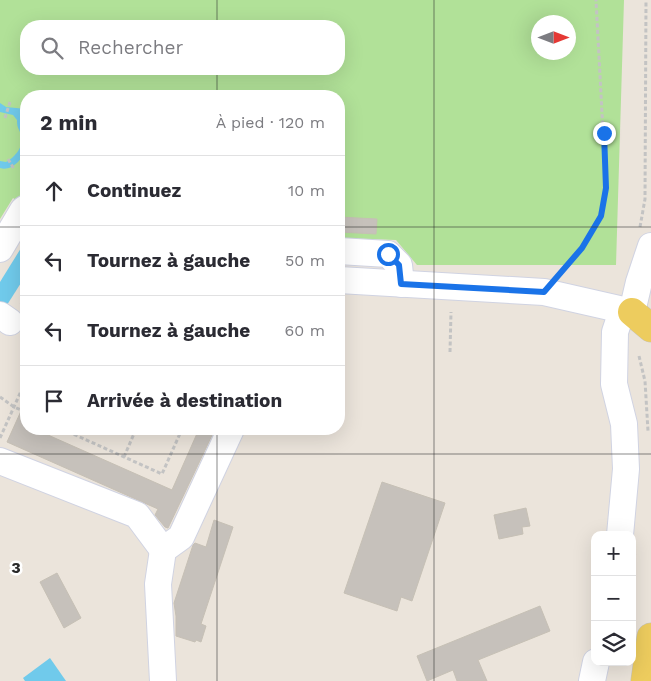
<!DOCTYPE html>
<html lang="fr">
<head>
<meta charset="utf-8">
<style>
  :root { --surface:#fff; --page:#f7f7f7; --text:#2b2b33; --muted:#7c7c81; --line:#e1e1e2 }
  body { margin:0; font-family:"Work Sans",sans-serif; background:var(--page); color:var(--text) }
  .controls { position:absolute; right:15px; bottom:15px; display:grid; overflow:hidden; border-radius:10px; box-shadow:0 5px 20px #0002 }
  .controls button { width:45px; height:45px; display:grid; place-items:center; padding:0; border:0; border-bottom:1px solid var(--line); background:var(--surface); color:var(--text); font:25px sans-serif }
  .compass { position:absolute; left:531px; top:15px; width:45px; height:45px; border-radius:50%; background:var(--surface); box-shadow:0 5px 20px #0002; rotate:90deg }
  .stop { position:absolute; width:15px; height:15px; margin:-11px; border:4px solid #1a73e8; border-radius:50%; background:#fff }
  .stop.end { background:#1a73e8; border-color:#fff; box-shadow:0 1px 5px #0008 }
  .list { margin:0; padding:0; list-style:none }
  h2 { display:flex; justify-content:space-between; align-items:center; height:65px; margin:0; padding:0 20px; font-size:21px }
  h2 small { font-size:16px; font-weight:400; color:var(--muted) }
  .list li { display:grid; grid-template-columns:32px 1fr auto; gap:15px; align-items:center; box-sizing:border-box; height:70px; padding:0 20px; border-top:1px solid var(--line) }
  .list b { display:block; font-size:19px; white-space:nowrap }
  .list em { font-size:16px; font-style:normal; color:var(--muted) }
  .icon { flex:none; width:28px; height:28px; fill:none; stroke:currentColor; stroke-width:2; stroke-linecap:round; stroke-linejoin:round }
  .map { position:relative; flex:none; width:651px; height:681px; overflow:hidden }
  .search { position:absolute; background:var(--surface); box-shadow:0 5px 20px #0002; left:20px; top:20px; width:325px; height:55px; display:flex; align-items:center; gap:12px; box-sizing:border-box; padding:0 18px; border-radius:20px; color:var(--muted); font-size:19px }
  .panel { position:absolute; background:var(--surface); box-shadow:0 5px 20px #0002; left:20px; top:90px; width:325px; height:345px; border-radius:20px }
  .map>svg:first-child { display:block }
  .green { fill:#b1e198; fill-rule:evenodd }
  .water { fill:#70caeb }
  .building { fill:#c6c1bb; stroke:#c6c0b5 }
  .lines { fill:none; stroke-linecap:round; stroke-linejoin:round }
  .minor-casing { stroke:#d0d3e2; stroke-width:28 }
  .major-casing { stroke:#c3c3c3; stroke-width:29 }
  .path { stroke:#c3c3c3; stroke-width:3; stroke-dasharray:4 2.5; stroke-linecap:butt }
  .minor { stroke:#fff; stroke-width:26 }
  .major { stroke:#edcc5e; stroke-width:28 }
  .route { stroke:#1a73e8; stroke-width:6 }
  .grid { fill:none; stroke:#292929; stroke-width:1; stroke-opacity:0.55 }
  .grid-label { font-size:16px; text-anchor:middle; font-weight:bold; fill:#292929; stroke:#fff; stroke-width:5; stroke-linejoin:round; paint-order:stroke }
</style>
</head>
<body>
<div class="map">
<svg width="651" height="681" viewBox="0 0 651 681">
  <rect width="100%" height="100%" fill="#ebe4db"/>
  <path class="green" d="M0,0H624L616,265H417L396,240L339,238V96H26V207L13,198L0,219ZM538,22H568V52H538ZM26,26H339V69H26Z"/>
  <g class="water">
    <path d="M0,103L6,107L26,109C26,120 29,139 26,149C23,159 11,172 0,168V161L6,162C14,158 25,146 21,135C19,128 17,129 17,120L13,115L0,112Z"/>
    <polygon points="26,240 26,275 0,316 0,282"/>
    <polygon points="50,658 66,681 25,681 23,678"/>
  </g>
  <g class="building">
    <polygon points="339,217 377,219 376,234 339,232"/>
    <polygon points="26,400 26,429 50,429 48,435 172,490 199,429 215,429 168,528 165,527 155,515 158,509 7,442"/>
    <polygon points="382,482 445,503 412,601 401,597 397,611 344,593"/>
    <polygon points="526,508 530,526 522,527 523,534 499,539 494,515"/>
    <polygon points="214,520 233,527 201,624 206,626 201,642 196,640 195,642 176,636 176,616 174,603 193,545 195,543 206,547"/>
    <polygon points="57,573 81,618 64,628 40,582"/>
    <polygon points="540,606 550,631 478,660 487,681 457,681 453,670 427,681 417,656"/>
  </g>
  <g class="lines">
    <g class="minor-casing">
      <g id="minor">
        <polyline points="0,249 23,210 26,208"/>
        <polyline points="339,251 388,254 399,265 401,284"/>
        <polyline points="339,280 544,292 632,312"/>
        <polyline points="0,315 10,322"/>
        <polyline points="0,461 137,515 163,550"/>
        <polyline points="620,535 626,469 624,424 614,384 615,332 619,320 632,312 639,282 651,246"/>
        <polyline points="163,550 181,537 231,429"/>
        <polyline points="163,681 158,584 163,550"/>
        <polyline points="592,681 596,662"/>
      </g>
    </g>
    <g class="major-casing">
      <g id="major">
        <polyline points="632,312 651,328"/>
        <polyline points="645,681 651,637"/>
      </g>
    </g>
    <g class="path">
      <polyline points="5,118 10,102"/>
      <polyline points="8,159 14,169"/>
      <polyline points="640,227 645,199 646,0"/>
      <polyline points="560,273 582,248 601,217 606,189 596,0"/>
      <polyline points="21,304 26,296"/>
      <polyline points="450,352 451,312"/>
      <polyline points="639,356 645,381 648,431"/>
      <polyline points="0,397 14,407 26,412"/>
      <polyline points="62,429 162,474 182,429"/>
      <polyline points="0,438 26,380"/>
      <polyline points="124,457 136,429"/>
      <polyline points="632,571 635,552"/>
    </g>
    <use href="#minor" class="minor"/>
    <use href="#major" class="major"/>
  </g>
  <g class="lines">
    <polyline class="route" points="388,254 399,265 401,284 544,292 582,248 601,216 606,188 604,133"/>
  </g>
  <path class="grid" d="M217,0V26M434,0V681M217,69V96M0,227H26M339,227H651M217,429V681M0,454H651"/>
  <g class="grid-label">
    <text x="16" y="573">3</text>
  </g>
</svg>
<div class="controls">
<button>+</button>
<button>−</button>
<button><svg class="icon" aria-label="layers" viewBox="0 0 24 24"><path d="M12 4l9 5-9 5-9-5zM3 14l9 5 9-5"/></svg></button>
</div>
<svg class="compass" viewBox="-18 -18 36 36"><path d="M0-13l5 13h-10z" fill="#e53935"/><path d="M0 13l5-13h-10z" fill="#7c7c81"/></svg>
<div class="stop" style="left:388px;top:254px"></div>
<div class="stop end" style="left:604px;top:133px"></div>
<div class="search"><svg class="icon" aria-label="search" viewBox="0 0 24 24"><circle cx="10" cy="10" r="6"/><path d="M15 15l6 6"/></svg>Rechercher</div>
<section class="panel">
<h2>2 min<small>À pied · 120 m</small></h2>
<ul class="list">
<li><svg class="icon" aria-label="ahead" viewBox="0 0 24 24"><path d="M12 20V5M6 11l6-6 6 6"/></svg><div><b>Continuez</b></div><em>10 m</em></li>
<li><svg class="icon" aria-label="left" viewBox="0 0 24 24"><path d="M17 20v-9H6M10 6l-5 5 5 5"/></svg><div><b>Tournez à gauche</b></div><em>50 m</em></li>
<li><svg class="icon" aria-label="left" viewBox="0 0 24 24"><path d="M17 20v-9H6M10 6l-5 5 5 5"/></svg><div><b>Tournez à gauche</b></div><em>60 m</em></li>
<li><svg class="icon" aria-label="arrive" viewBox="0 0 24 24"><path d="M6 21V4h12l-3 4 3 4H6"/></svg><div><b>Arrivée à destination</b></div></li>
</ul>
</section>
</div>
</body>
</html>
